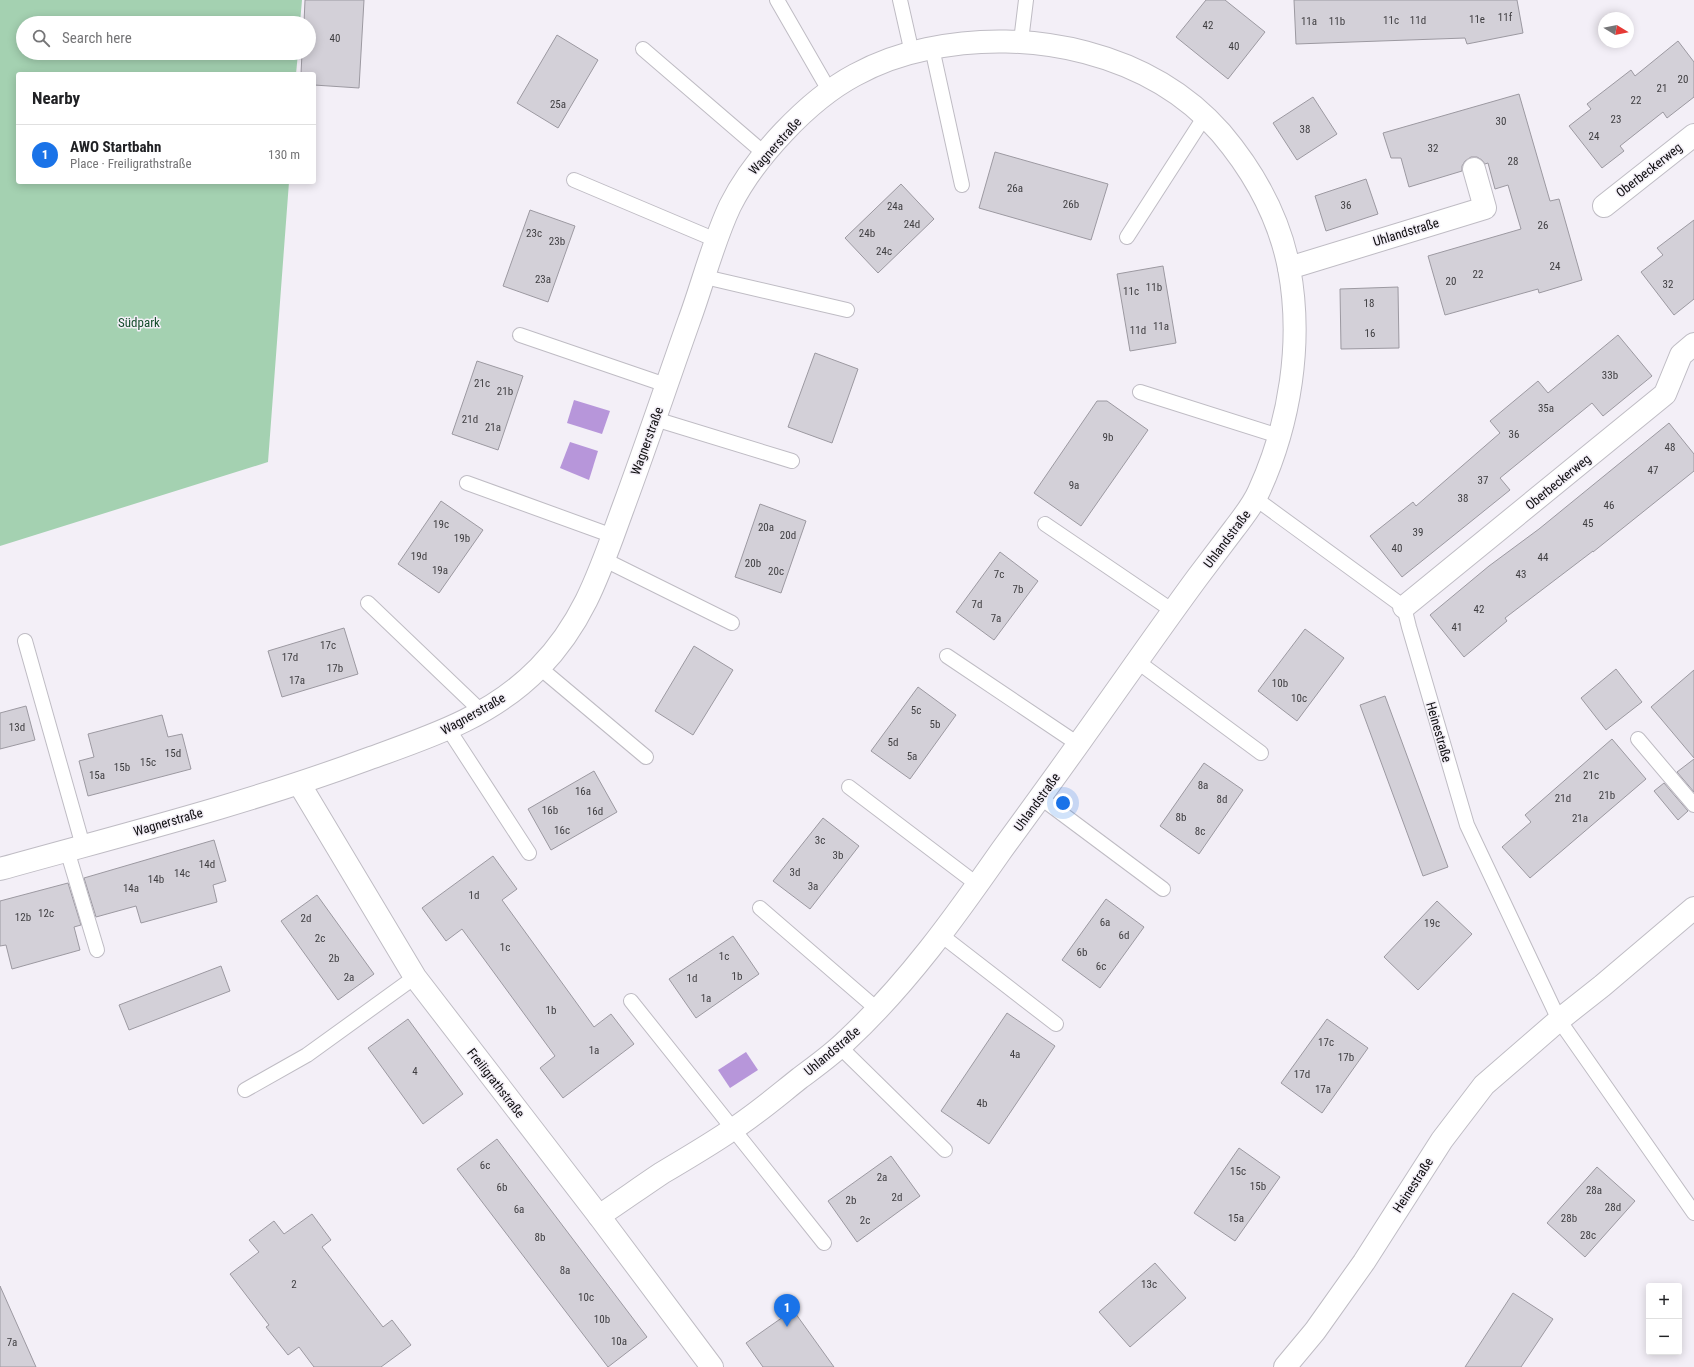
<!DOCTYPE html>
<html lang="en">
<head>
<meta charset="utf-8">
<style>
  :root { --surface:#fff; --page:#f6f6f6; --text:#202124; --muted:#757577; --line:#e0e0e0; --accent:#1a73e8 }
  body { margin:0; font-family:"Roboto Condensed",sans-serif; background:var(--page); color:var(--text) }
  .controls { position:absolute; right:12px; bottom:12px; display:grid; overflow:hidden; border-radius:4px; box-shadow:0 2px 10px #0003 }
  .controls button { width:36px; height:36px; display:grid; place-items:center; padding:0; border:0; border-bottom:1px solid var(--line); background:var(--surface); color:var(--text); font:20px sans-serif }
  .compass { position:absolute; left:1598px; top:12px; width:36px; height:36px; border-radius:50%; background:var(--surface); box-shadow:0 2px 10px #0003; rotate:100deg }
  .you { position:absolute; left:1063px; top:803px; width:14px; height:14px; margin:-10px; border:3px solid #fff; border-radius:50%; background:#1a73e8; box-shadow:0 0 0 6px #1a73e833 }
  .badge { display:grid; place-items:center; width:26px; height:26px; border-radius:50%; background:var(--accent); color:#fff; font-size:13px; font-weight:700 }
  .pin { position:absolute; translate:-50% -33px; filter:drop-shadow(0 1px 2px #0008) }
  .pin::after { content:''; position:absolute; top:21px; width:14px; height:12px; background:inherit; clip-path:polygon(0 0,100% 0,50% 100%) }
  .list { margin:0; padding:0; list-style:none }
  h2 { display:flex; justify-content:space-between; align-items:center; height:52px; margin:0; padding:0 16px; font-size:17px }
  h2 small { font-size:13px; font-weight:400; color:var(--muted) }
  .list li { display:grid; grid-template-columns:26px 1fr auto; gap:12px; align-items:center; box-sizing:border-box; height:60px; padding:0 16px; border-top:1px solid var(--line) }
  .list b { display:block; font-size:15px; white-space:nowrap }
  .list p { margin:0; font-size:13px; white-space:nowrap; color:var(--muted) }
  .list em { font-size:13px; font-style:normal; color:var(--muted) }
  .icon { flex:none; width:22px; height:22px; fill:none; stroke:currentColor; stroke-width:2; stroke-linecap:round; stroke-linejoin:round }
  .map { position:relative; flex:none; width:1694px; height:1367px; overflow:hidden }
  .search { position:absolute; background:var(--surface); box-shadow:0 2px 10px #0003; left:16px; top:16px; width:300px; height:44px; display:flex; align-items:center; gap:10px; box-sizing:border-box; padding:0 14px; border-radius:22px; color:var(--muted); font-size:15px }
  .panel { position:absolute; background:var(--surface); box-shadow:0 2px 10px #0003; left:16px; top:72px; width:300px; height:112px; border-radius:4px }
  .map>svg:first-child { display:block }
  .green { fill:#a4d1b1 }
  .water { fill:#b796da }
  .building { fill:#d3d0d8; stroke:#9c99a1 }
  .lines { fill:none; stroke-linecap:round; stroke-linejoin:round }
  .service-casing { stroke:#bfbcc4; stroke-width:16 }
  .minor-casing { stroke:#bfbcc4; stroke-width:24 }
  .service { stroke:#fff; stroke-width:14 }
  .minor { stroke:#fff; stroke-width:22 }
  .labels { text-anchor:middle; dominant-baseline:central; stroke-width:3; stroke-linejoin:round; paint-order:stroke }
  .number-label { font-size:11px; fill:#3f3e41 }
  .street-label { font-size:13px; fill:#0e0d0f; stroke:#f3eff7 }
  .park-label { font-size:13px; fill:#164d2d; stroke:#f3eff7 }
</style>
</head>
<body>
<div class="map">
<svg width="1694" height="1367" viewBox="0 0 1694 1367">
  <rect width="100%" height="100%" fill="#f3eff7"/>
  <polygon class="green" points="0,0 302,0 300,23 23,23 23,53 298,53 296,74 18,74 18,182 289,182 268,462 0,546"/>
  <g class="water">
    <polygon points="574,400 610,411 602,434 567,423"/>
    <polygon points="570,442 598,451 589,480 560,468"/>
    <polygon points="746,1052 758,1070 730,1088 718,1070"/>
  </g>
  <g class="building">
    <polygon points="305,0 364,0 359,88 314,85 314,74 301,74 302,53 309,53 309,23 304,23"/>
    <polygon points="1206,0 1225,0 1265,32 1228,79 1176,37"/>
    <polygon points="1294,0 1517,0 1523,33 1467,44 1465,38 1296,44"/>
    <polygon points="557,35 598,60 558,128 517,103"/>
    <polygon points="1678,41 1694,62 1694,97 1667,118 1663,112 1620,146 1624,151 1602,168 1569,126 1591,109 1587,104 1631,70 1635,76"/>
    <polygon points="1519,94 1550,201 1559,199 1582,280 1539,293 1538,289 1445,315 1428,256 1521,229 1508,185 1495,189 1488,163 1485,164 1482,160 1477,157 1471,157 1465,161 1462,166 1462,171 1409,187 1401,158 1391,158 1383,133"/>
    <polygon points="1313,97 1337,134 1297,160 1273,123"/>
    <polygon points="995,152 1108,184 1091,240 979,208"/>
    <polygon points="1366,179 1378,214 1326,231 1315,196"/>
    <polygon points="901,184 934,219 878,273 845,238"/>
    <polygon points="530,210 575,226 548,302 503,286"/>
    <polygon points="1694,220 1694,299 1674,315 1641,272 1663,255 1657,248"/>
    <polygon points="1163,266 1176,343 1130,351 1117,274"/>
    <polygon points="1398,287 1399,348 1341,349 1340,289"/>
    <polygon points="1618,335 1652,376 1603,416 1592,403 1500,478 1510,490 1402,577 1370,536 1413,502 1416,506 1500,433 1490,421 1538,381 1548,393"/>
    <polygon points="815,353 858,369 832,443 788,427"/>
    <polygon points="477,361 523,376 498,450 452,434"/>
    <polygon points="1097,401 1107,401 1148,430 1081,526 1034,493"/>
    <polygon points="1669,423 1694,454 1694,471 1593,552 1593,551 1505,618 1507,621 1464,657 1430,615 1489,566 1539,529"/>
    <polygon points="441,501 483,530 439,593 398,564"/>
    <polygon points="760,504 806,521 781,593 735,577"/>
    <polygon points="1000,552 1038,581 994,640 956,612"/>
    <polygon points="344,628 358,674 282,697 268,651"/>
    <polygon points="1305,629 1344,658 1297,721 1258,691"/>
    <polygon points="694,646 733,670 693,735 655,711"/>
    <polygon points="1616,669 1642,702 1606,730 1581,698"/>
    <polygon points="1694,670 1694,758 1651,707"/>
    <polygon points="918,687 956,715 910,779 871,751"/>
    <polygon points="1385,696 1448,867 1423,876 1360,705"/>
    <polygon points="26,706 35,740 0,749 0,713"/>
    <polygon points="162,715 168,737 182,734 191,769 88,796 79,761 94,757 88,734"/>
    <polygon points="1612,739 1646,779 1530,878 1502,847 1531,822 1525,815"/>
    <polygon points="1694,759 1694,792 1677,772"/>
    <polygon points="1204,763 1243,790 1199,854 1160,826"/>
    <polygon points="594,771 617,812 551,850 528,809"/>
    <polygon points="1664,783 1688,811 1678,820 1654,791"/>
    <polygon points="823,818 859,846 810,909 773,881"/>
    <polygon points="214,840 226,881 213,885 217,902 141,923 136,906 96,917 84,878"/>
    <polygon points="493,856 517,889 502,900 594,1027 611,1014 634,1044 563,1098 540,1068 555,1056 462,929 446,941 422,908"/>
    <polygon points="68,883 81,925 74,927 80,950 12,969 6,945 0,946 0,901"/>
    <polygon points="317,895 374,974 338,1000 281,921"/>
    <polygon points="1106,899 1144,927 1100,988 1062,960"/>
    <polygon points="1437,901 1472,934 1418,990 1384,957"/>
    <polygon points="733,936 759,974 696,1018 669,979"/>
    <polygon points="221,966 230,991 129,1030 119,1005"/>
    <polygon points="1007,1013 1055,1046 989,1144 941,1111"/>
    <polygon points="408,1019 463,1094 423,1124 368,1048"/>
    <polygon points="1327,1019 1368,1048 1322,1113 1281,1083"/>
    <polygon points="497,1139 647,1337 608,1367 457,1169"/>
    <polygon points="1239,1148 1280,1177 1235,1241 1194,1213"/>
    <polygon points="891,1156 920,1196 857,1242 828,1201"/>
    <polygon points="1597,1167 1635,1201 1585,1257 1547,1223"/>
    <polygon points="312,1214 331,1240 322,1247 383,1327 392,1320 411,1345 381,1367 314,1367 299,1347 288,1355 266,1327 269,1325 230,1274 259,1252 249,1240 274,1221 284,1234"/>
    <polygon points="1155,1263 1186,1298 1130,1347 1099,1312"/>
    <polygon points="0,1286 36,1367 0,1367"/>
    <polygon points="1513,1293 1553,1319 1521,1367 1465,1367"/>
    <polygon points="793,1310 834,1367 763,1367 746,1343"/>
  </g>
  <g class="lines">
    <g class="service-casing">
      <g id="service">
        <polyline points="777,0 830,92"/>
        <polyline points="900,0 912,53"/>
        <polyline points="1021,41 1026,0"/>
        <polyline points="932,48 962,185"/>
        <polyline points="643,49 765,154"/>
        <polyline points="574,180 716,240"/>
        <polyline points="1127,237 1205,116"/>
        <polyline points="705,277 847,310"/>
        <polyline points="520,335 666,385"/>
        <polyline points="1140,392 1279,436"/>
        <polyline points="655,419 792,461"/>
        <polyline points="467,483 613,536"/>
        <polyline points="1256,499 1404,607 1409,627 1467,825 1559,1020 1694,1213"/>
        <polyline points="1045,524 1173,611"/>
        <polyline points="605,560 732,623"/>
        <polyline points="368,603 482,712"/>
        <polyline points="25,641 83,846"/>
        <polyline points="947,656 1078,744"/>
        <polyline points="1138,662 1261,753"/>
        <polyline points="540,668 646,757"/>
        <polyline points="449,730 529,853"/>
        <polyline points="1638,739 1694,805"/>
        <polyline points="849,787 978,885"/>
        <polyline points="1041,798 1163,889"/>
        <polyline points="67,850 97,950"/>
        <polyline points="760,908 878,1010"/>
        <polyline points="941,935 1056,1024"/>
        <polyline points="631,1001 824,1243"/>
        <polyline points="840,1047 945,1150"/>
        <polyline points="245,1090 307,1055 415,977"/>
      </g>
    </g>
    <g class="minor-casing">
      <g id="minor">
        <polyline points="1604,206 1694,135"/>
        <polyline points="1289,268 1485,208 1474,169"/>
        <polyline points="1404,607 1665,394 1681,355 1694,344"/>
        <polyline points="300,785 415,977 599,1216 712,1367"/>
        <path d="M0,869C122,835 246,804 365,760C429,737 490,718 539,668C585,621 601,568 623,508C646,446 667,383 689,321C703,283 713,242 730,206C754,158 808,100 855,75C877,63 902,54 927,49C1029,27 1150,52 1221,133C1254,172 1279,217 1289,268C1303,342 1290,423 1259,491C1253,505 1243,517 1234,529C1221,546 1209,562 1197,578C1158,631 1120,686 1082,739C1055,777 1028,814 1001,851C955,917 907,984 847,1040C833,1054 816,1066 800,1078C776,1097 753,1117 727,1133C706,1147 684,1160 662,1173C641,1187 620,1202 599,1216"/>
        <polyline points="1285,1367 1315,1331 1364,1262 1442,1140 1484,1085 1559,1020 1602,986 1694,908"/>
      </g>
    </g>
    <use href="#service" class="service"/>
    <use href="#minor" class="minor"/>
  </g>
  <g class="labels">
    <g class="number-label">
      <text x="1505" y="17">11f</text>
      <text x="1477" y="19">11e</text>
      <text x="1391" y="20">11c</text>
      <text x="1418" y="20">11d</text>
      <text x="1309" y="21">11a</text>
      <text x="1337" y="21">11b</text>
      <text x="1208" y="25">42</text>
      <text x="335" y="38">40</text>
      <text x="1234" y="46">40</text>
      <text x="1683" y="79">20</text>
      <text x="1662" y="88">21</text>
      <text x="1636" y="100">22</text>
      <text x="558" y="104">25a</text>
      <text x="1616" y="119">23</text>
      <text x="1501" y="121">30</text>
      <text x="1305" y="129">38</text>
      <text x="1594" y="136">24</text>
      <text x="1433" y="148">32</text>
      <text x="1513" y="161">28</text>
      <text x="1015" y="188">26a</text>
      <text x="1071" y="204">26b</text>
      <text x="1346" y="205">36</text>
      <text x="895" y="206">24a</text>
      <text x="912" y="224">24d</text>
      <text x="1543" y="225">26</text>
      <text x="534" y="233">23c</text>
      <text x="867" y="233">24b</text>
      <text x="557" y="241">23b</text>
      <text x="884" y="251">24c</text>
      <text x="1555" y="266">24</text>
      <text x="1478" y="274">22</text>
      <text x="543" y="279">23a</text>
      <text x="1451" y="281">20</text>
      <text x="1668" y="284">32</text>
      <text x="1154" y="287">11b</text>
      <text x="1131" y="291">11c</text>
      <text x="1369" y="303">18</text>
      <text x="1161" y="326">11a</text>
      <text x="1138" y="330">11d</text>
      <text x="1370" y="333">16</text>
      <text x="1610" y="375">33b</text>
      <text x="482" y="383">21c</text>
      <text x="505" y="391">21b</text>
      <text x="1546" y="408">35a</text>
      <text x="470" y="419">21d</text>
      <text x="493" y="427">21a</text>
      <text x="1514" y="434">36</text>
      <text x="1108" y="437">9b</text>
      <text x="1670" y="447">48</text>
      <text x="1653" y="470">47</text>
      <text x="1483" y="480">37</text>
      <text x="1074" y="485">9a</text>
      <text x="1463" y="498">38</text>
      <text x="1609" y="505">46</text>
      <text x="1588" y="523">45</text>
      <text x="441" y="524">19c</text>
      <text x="766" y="527">20a</text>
      <text x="1418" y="532">39</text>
      <text x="788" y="535">20d</text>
      <text x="462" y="538">19b</text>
      <text x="1397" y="548">40</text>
      <text x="419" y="556">19d</text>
      <text x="1543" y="557">44</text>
      <text x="753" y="563">20b</text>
      <text x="440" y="570">19a</text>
      <text x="776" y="571">20c</text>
      <text x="999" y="574">7c</text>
      <text x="1521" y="574">43</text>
      <text x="1018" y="589">7b</text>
      <text x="977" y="604">7d</text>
      <text x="1479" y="609">42</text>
      <text x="996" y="618">7a</text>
      <text x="1457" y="627">41</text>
      <text x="328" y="645">17c</text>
      <text x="290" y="657">17d</text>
      <text x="335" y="668">17b</text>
      <text x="297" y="680">17a</text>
      <text x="1280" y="683">10b</text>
      <text x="1299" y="698">10c</text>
      <text x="916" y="710">5c</text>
      <text x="935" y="724">5b</text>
      <text x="17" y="727">13d</text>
      <text x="893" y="742">5d</text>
      <text x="173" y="753">15d</text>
      <text x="912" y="756">5a</text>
      <text x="148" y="762">15c</text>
      <text x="122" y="767">15b</text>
      <text x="97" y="775">15a</text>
      <text x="1591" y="775">21c</text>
      <text x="1203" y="785">8a</text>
      <text x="583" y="791">16a</text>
      <text x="1607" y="795">21b</text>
      <text x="1563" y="798">21d</text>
      <text x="1222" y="799">8d</text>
      <text x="550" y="810">16b</text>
      <text x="595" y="811">16d</text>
      <text x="1181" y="817">8b</text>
      <text x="1580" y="818">21a</text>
      <text x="562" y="830">16c</text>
      <text x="1200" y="831">8c</text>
      <text x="820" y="840">3c</text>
      <text x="838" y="855">3b</text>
      <text x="207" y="864">14d</text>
      <text x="795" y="872">3d</text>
      <text x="182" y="873">14c</text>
      <text x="156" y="879">14b</text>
      <text x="813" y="886">3a</text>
      <text x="131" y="888">14a</text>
      <text x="474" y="895">1d</text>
      <text x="46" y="913">12c</text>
      <text x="23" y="917">12b</text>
      <text x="306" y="918">2d</text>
      <text x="1105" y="922">6a</text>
      <text x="1432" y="923">19c</text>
      <text x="1124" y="935">6d</text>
      <text x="320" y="938">2c</text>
      <text x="505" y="947">1c</text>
      <text x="1082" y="952">6b</text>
      <text x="724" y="956">1c</text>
      <text x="334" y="958">2b</text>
      <text x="1101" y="966">6c</text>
      <text x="737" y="976">1b</text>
      <text x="349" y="977">2a</text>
      <text x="692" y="978">1d</text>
      <text x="706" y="998">1a</text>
      <text x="551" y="1010">1b</text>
      <text x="1326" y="1042">17c</text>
      <text x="594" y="1050">1a</text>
      <text x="1015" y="1054">4a</text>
      <text x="1346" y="1057">17b</text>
      <text x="415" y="1071">4</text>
      <text x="1302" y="1074">17d</text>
      <text x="1323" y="1089">17a</text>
      <text x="982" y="1103">4b</text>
      <text x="485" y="1165">6c</text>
      <text x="1238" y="1171">15c</text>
      <text x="882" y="1177">2a</text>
      <text x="1258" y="1186">15b</text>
      <text x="502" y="1187">6b</text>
      <text x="1594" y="1190">28a</text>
      <text x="897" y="1197">2d</text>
      <text x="851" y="1200">2b</text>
      <text x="1613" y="1207">28d</text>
      <text x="519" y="1209">6a</text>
      <text x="1236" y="1218">15a</text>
      <text x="1569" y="1218">28b</text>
      <text x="865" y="1220">2c</text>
      <text x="1588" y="1235">28c</text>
      <text x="540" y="1237">8b</text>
      <text x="565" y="1270">8a</text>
      <text x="294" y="1284">2</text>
      <text x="1149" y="1284">13c</text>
      <text x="586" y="1297">10c</text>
      <text x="602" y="1319">10b</text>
      <text x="619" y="1341">10a</text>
      <text x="12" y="1342">7a</text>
    </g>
    <g class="street-label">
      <text transform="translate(775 146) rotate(-48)">Wagnerstraße</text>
      <text transform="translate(1649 170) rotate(-38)">Oberbeckerweg</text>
      <text transform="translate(1406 232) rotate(-17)">Uhlandstraße</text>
      <text transform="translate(647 441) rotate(-70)">Wagnerstraße</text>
      <text transform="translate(1558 482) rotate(-39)">Oberbeckerweg</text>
      <text transform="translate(1227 539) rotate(-53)">Uhlandstraße</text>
      <text transform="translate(473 714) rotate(-29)">Wagnerstraße</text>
      <text transform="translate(1439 732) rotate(74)">Heinestraße</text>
      <text transform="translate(1037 802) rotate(-54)">Uhlandstraße</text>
      <text transform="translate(168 822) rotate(-16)">Wagnerstraße</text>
      <text transform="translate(832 1051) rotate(-40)">Uhlandstraße</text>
      <text transform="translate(496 1083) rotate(52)">Freiligrathstraße</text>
      <text transform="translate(1413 1185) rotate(-57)">Heinestraße</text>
    </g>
    <g class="park-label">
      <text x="139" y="322">Südpark</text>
    </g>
  </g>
</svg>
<div class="controls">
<button>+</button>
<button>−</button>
</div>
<svg class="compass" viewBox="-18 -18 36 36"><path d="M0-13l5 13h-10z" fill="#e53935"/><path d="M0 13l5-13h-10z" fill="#757577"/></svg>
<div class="you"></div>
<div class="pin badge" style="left:787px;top:1327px">1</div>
<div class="search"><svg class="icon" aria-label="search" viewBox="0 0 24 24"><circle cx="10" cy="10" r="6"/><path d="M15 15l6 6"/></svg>Search here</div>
<section class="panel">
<h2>Nearby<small></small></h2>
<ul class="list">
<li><span class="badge">1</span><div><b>AWO Startbahn</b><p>Place · Freiligrathstraße</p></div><em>130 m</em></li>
</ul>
</section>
</div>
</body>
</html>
